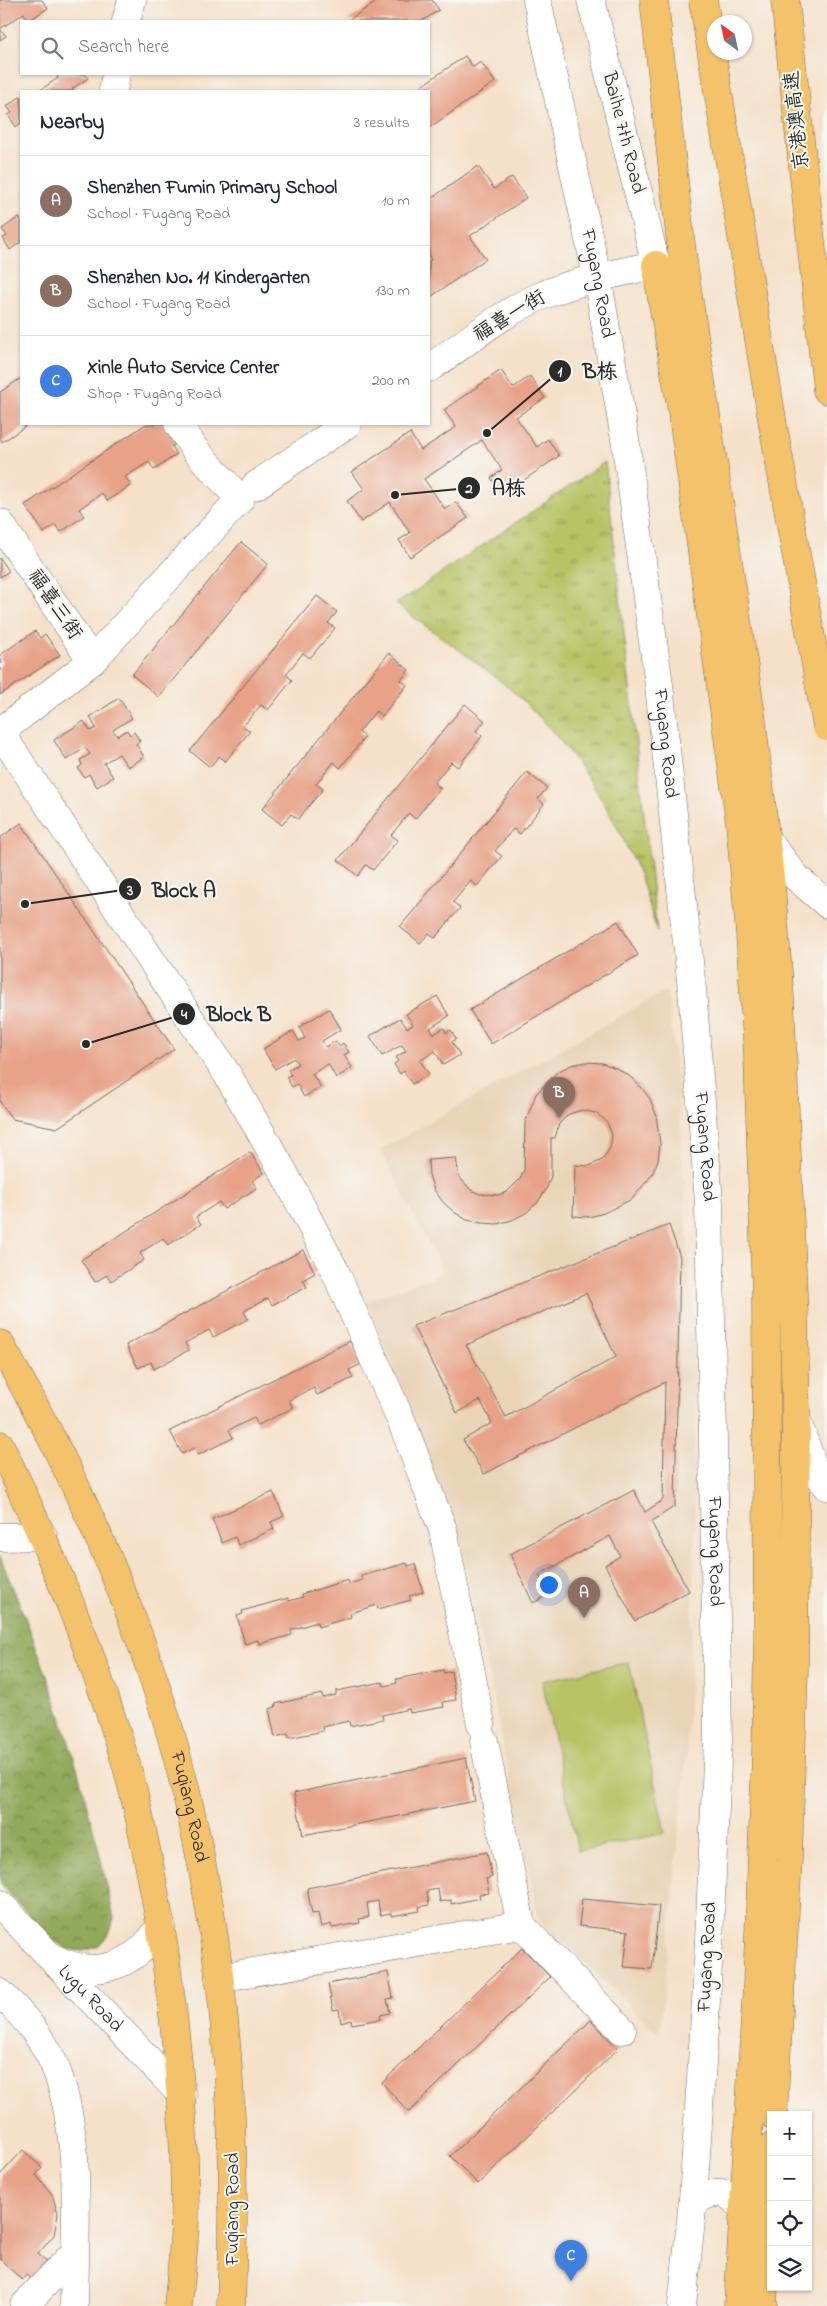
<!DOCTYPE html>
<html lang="en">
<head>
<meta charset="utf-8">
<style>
  :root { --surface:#fff; --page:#f6f6f7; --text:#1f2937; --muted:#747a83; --line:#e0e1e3; --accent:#1f6fb2 }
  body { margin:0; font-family:"Indie Flower","LXGW WenKai TC",sans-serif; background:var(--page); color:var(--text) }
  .controls { position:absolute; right:15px; bottom:15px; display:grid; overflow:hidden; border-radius:0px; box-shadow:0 1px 4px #0004 }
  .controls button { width:45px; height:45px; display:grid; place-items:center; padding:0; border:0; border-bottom:1px solid var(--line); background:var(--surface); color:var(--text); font:25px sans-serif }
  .compass { position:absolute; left:707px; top:15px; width:45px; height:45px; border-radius:50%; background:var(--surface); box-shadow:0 1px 4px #0004; rotate:327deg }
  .you { position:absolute; left:548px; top:1584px; width:18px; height:18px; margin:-12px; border:4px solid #fff; border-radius:50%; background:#1a73e8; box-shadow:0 0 0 8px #1a73e833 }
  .badge { display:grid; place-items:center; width:32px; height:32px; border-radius:50%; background:var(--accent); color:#fff; font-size:16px; font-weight:700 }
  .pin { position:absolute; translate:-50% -41px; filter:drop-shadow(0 1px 2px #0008) }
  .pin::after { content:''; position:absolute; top:26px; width:18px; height:15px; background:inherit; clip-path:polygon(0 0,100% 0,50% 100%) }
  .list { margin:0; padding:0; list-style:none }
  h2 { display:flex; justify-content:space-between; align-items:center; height:65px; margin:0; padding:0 20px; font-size:21px }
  h2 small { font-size:16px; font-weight:400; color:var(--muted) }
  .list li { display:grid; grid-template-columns:32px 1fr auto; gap:15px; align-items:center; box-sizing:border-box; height:90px; padding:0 20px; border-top:1px solid var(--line) }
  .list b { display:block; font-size:19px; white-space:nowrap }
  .list p { margin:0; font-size:16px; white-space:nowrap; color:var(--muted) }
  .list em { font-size:16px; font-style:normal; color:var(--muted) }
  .icon { flex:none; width:28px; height:28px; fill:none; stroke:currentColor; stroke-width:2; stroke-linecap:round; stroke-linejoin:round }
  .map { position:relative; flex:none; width:827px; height:2306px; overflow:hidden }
  .search { position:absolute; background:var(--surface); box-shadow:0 1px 4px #0004; left:20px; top:20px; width:410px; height:55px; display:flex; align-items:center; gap:12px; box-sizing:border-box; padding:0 18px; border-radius:0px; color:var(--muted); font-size:19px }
  .panel { position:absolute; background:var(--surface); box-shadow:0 1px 4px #0004; left:20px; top:90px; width:410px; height:335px; border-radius:0px }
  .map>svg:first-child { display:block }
  .built { fill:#e9d4b7 }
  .grass { fill:url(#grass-tufts); stroke:#717748 }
  .forest { fill:url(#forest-crowns); stroke:#5e6a42 }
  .pitch { fill:#b7c365; stroke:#717748 }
  .building { fill:#e7a287; fill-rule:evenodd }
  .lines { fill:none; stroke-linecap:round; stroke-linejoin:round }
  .minor-casing { stroke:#726b63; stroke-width:29 }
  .major-casing { stroke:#726b63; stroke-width:29 }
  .highway-casing { stroke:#726b63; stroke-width:29 }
  .minor { stroke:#fff; stroke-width:28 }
  .major { stroke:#f3c26a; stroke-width:28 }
  .highway { stroke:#f3c26a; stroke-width:28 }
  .highway-bridge-casing { stroke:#726b63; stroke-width:29; stroke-linecap:butt }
  .highway-bridge { stroke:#f3c26a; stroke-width:28 }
  .labels { text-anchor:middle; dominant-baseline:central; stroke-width:4; stroke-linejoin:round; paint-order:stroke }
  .street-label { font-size:20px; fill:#2b2b2b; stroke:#f6f6f2 }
  .leader { fill:none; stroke:#2b2b2b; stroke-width:2 }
  .callout-dot { fill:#2b2b2b; stroke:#f6f6f2; stroke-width:2 }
  .mark-label { font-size:15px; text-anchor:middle; font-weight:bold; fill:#fff }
  .callout-label { font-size:21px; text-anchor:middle; font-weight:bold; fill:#2b2b2b; stroke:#f6f6f2; stroke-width:4; stroke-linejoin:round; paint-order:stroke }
</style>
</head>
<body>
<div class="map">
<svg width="827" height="2306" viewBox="0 0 827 2306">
  <defs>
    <pattern id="grass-tufts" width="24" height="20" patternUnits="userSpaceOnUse" patternTransform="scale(1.25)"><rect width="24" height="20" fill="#b7c365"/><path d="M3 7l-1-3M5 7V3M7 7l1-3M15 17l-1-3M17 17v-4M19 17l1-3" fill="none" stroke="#959f53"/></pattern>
    <pattern id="forest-crowns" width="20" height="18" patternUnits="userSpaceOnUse" patternTransform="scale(1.25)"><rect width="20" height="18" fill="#91a95a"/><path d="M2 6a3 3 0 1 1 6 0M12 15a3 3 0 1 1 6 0" fill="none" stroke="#778a4b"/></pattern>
  </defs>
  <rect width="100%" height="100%" fill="#f6f6f2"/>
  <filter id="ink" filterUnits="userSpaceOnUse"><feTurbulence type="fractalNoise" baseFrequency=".02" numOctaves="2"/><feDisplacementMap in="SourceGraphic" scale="10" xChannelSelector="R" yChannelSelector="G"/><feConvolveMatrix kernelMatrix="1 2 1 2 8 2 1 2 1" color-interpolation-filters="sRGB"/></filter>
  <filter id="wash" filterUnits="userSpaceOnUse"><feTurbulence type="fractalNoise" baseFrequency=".0096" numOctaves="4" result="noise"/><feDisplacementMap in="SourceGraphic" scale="20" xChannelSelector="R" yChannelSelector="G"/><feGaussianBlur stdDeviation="1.12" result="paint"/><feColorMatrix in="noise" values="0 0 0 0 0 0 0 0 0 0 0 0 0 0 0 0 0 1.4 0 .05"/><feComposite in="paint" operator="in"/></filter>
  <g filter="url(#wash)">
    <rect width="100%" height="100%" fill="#f5e1ca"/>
    <polygon class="built" points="667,990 678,1087 694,1333 695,1540 687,1748 660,2035 539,1919 461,1542 367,1301 444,1273 380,1150"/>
    <path class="grass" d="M605,462L657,932C651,912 646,892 639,873C608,801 564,733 503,683C468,655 431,631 396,604Z"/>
    <polygon class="forest" points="0,1557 27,1622 54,1695 77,1768 97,1843 114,1918 109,1934 98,1946 83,1951 67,1949 53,1940 0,1884"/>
    <polygon class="pitch" points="629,1662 665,1833 578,1851 542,1681"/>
    <g id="blocks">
      <g class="building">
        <polygon points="0,0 42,0 48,8 28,21 24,13 0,29 6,36 0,40"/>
        <polygon points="379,0 432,0 439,10 422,21 347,21"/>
        <polygon points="465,56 473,67 481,62 495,82 429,128 429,91 414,91"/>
        <polygon points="56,74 85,74 88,78 72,89 74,91 39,91 58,78"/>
        <polygon points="21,96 21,123 16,127 8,115 12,113 7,106"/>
        <polygon points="478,166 494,189 512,177 526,198 470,236 486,259 429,298 429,261 431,260 429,257 429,200"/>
        <polygon points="19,217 21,221 21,242 10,250 3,238 7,236 2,229"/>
        <polygon points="501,370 513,388 530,376 545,398 516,417 537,447 548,439 559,456 502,495 491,478 502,470 482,440 453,460 424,479 445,509 456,502 468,518 410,557 399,540 410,533 390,502 361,522 347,501 364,489 352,472 410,433 421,450 456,427 444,410"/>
        <polygon points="21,378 21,424 26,426 2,442 0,438 0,392"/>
        <polygon points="146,424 174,424 184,438 172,446 177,454 154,470 149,462 125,477 131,485 107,501 102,493 79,509 84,516 61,532 55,525 44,533 25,505"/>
        <polygon points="241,542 268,564 159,697 132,675"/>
        <polygon points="0,558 9,571 0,577"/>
        <polygon points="317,596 337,612 328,623 335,628 310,658 303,653 286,674 292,680 268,710 261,705 243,726 250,731 225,762 219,756 210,767 190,751"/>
        <polygon points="35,631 40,638 45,634 60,655 0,695 0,665 2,663 0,655"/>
        <polygon points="389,653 409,670 401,680 407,685 382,716 376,711 359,732 365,737 340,768 334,762 316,784 323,789 298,819 291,814 282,825 262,809"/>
        <polygon points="119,698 132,718 113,730 117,736 127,730 130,735 134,732 140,741 136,744 144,757 128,767 119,754 104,763 113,777 97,787 89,774 84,777 78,768 82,765 80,760 90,754 85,748 66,760 54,740 84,721 90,731 96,728 90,717"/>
        <polygon points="465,704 485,721 476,731 482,736 458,767 451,762 434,783 440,788 415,819 409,813 391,835 398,840 373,870 366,865 358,876 338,860"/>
        <polygon points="527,772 547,788 538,799 544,804 520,834 513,829 495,851 502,856 477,886 471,881 453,902 460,908 435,938 429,933 420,943 400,927"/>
        <polygon points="21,823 174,1049 57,1128 12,1119 0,1102 0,838"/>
        <polygon points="618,921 638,955 491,1044 470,1010"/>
        <polygon points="437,996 449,1016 430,1028 434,1034 444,1028 446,1033 451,1030 456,1039 452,1042 460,1055 443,1065 435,1051 420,1061 429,1074 412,1084 404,1071 400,1074 394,1064 398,1061 396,1057 406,1051 402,1045 382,1056 370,1036 400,1018 407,1028 413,1025 406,1014"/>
        <polygon points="329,1009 341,1029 322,1041 326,1047 336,1041 339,1046 343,1043 349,1052 344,1055 352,1068 336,1078 328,1064 312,1074 321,1087 304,1097 297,1084 292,1087 286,1077 291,1075 288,1070 298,1064 294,1058 275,1069 263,1049 293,1031 299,1041 305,1038 299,1027"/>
        <polygon points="586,1062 602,1063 616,1068 629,1076 641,1087 650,1099 656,1114 660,1144 658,1160 652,1175 632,1199 604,1213 589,1217 573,1216 575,1165 589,1166 602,1160 610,1148 612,1135 607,1122 596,1113 582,1110 569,1114 559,1124 555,1138 551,1138 551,1176 546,1190 537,1203 526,1213 512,1220 497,1224 482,1223 467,1220 454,1212 443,1202 434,1190 429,1175 428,1160 456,1158 459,1177 471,1190 480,1194 498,1195 507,1192 520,1179 524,1170 525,1123 536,1094 557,1072 571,1065"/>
        <polygon points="250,1152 264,1173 252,1181 257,1188 224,1209 219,1202 196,1217 201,1224 168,1245 163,1238 140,1253 144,1260 111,1281 107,1275 95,1282 81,1260"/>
        <path d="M669,1225L680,1257L675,1506L651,1522L689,1591L635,1621L605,1565L620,1556L610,1536L539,1575L549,1594L533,1603L510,1554L634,1490L645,1512L663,1500L665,1382L484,1474L463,1440L492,1423L480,1400L457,1413L413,1326ZM586,1293L616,1357L506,1417L466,1345Z"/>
        <polygon points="303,1250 315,1273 303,1280 307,1287 272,1305 268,1298 244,1311 248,1319 213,1337 209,1330 185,1343 189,1350 154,1369 151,1362 138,1368 126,1345"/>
        <polygon points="350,1341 361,1364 349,1370 353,1378 317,1395 314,1388 289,1400 293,1408 258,1425 254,1418 229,1430 233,1438 198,1455 194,1448 182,1454 170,1431"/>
        <polygon points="273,1492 284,1516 271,1522 274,1529 238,1545 235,1537 222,1543 212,1519"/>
        <polygon points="407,1563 408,1566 415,1564 423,1592 409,1596 411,1600 378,1609 377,1605 350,1613 351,1617 318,1627 317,1622 291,1630 292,1635 259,1644 258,1640 245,1644 237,1616 243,1614 242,1611 288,1598 289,1601 303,1597 302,1594 348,1580 349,1584 362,1580 361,1576"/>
        <polygon points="443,1670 444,1673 451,1671 456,1700 443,1702 444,1707 410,1713 409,1709 382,1715 383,1719 350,1726 349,1721 322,1727 323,1731 289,1738 288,1734 275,1737 269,1709 276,1707 275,1704 322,1694 323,1698 336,1695 336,1691 383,1682 384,1686 397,1683 396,1679"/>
        <polygon points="466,1758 475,1801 303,1835 294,1793"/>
        <polygon points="487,1852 492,1877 486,1879 489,1893 479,1894 480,1898 451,1904 451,1900 440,1902 438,1889 427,1891 429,1905 419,1907 420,1911 391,1916 391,1913 380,1915 378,1901 367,1903 369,1917 359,1919 360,1923 332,1928 331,1924 321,1927 318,1913 312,1914 307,1888"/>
        <polygon points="582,1899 659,1906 652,1969 624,1967 628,1931 579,1926"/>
        <polygon points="522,1948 550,1977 409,2112 382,2083"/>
        <polygon points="388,1972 393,1998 387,1999 390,2013 380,2015 381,2019 352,2024 351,2020 341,2023 339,2009 333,2010 328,1984"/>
        <polygon points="591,2020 618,2049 478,2184 450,2156"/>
        <polygon points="23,2150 42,2168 36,2175 52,2194 58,2214 54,2235 38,2254 48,2263 32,2280 26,2275 22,2280 0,2259 0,2175"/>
      </g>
    </g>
  </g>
  <g filter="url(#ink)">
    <use href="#blocks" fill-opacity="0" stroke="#726b63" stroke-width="1"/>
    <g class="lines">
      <g class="minor-casing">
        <g id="minor">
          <path id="s1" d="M537,0L597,276L626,445L659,685L692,989L709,1202L718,1740L707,1985L693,2200L682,2306"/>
          <polyline points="126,21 132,0"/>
          <polyline points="113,91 116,74"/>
          <path d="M429,368C465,344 501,313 541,296C578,280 617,273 656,265L591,0"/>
          <polyline points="255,486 347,424"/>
          <polyline points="0,523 92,661"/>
          <polyline points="0,732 227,1074 283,1171 335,1271 403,1425 443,1530 481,1724"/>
          <polyline points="0,732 92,661 240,499 196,451 178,424"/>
          <polyline points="765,838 797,878 827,904"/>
          <polyline points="797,1421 814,1469 827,1486"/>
          <polyline points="0,1537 43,1536"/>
          <polyline points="484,1741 521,1925 622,2030"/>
          <path id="s2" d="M0,1904L182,2095"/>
          <path d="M53,1958C97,1981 136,1966 161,1925"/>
          <polyline points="219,1978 521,1925"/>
          <path d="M0,1993C22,2014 45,2040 56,2069C83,2141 75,2230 74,2306"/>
          <path d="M693,2200C717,2191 724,2187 743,2208"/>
          <polyline points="24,2306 74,2253"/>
        </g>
      </g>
      <g class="major-casing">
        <g id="major">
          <polyline points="654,0 683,262 751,714 771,886 780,998 794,1317 796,1418 794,1669 788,1859 773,2115"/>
          <path id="s3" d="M0,1344C61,1449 113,1558 152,1674C220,1876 240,2094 231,2306"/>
          <path d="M0,1445C47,1542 88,1641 120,1744C134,1787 143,1834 152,1879C173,1989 185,2100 185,2212C185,2243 181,2275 178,2306"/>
          <polyline points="763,2306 771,2147"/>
        </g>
      </g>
      <g class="highway-casing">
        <g id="highway">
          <polyline points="785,0 827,390"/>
          <polyline points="656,265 683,417 740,823 750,934 758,1056 766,1297 768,1637 766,1754 757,1985 738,2306"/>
        </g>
      </g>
      <use href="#minor" class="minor"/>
      <use href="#major" class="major"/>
      <use href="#highway" class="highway"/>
      <g class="highway-bridge-casing">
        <polyline id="highway-bridge" points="703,0 773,425 827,727"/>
      </g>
      <use href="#highway-bridge" class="highway-bridge"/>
    </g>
  </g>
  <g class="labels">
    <g class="street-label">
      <text transform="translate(798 120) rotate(-96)">京港澳高速</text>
      <text transform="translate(623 133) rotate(76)">Baihe 7th Road</text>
      <text stroke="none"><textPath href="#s1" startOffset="290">Fugang Road</textPath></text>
      <text transform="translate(510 317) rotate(-31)">福喜一街</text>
      <text transform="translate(54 605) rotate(56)">福喜三街</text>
      <text stroke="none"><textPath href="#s1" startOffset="755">Fugang Road</textPath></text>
      <text stroke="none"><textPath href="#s1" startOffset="1160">Fugang Road</textPath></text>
      <text stroke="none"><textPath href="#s1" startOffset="1565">Fugang Road</textPath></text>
      <text stroke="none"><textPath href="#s3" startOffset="502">Fuqiang Road</textPath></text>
      <text transform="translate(708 1957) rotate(-87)">Fugang Road</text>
      <text stroke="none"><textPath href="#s2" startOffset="131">Lvgu Road</textPath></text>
      <text transform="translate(233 2209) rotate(-90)">Fuqiang Road</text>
    </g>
  </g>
  <path class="leader" d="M487 433L560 371M395 495L469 488M25 904L130 889M86 1044L184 1014"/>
  <g class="callout-dot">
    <circle cx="487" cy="433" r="5"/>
    <circle cx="395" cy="495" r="5"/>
    <circle cx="25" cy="904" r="5"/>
    <circle cx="86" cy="1044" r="5"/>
    <circle cx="560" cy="371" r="12"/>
    <circle cx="469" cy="488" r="12"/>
    <circle cx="130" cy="889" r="12"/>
    <circle cx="184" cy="1014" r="12"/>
  </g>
  <g class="mark-label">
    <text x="560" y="376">1</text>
    <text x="469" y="493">2</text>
    <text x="130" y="895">3</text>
    <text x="184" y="1019">4</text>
  </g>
  <g class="callout-label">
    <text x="600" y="378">B栋</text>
    <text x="509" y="495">A栋</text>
    <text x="184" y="897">Block A</text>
    <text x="239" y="1021">Block B</text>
  </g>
</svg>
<div class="controls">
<button>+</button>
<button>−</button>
<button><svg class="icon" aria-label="locate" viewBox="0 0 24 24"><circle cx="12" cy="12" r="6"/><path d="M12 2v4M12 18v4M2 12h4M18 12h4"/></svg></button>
<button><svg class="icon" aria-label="layers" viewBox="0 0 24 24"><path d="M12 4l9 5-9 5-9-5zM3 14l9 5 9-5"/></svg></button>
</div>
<svg class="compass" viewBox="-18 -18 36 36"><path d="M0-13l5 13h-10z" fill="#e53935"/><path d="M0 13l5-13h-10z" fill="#747a83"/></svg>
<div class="you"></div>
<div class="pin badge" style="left:584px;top:1618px;background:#8d6e63">A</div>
<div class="pin badge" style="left:559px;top:1118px;background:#8d6e63">B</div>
<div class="pin badge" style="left:571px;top:2281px;background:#3f7fe0">C</div>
<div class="search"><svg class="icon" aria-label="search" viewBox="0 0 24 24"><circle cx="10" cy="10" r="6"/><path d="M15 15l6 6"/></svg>Search here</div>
<section class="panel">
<h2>Nearby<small>3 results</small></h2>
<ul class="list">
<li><span class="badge" style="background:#8d6e63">A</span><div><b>Shenzhen Fumin Primary School</b><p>School · Fugang Road</p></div><em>10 m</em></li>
<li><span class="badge" style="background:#8d6e63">B</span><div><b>Shenzhen No. 11 Kindergarten</b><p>School · Fugang Road</p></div><em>130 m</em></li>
<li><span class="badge" style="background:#3f7fe0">C</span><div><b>Xinle Auto Service Center</b><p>Shop · Fugang Road</p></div><em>200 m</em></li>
</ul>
</section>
</div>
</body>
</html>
